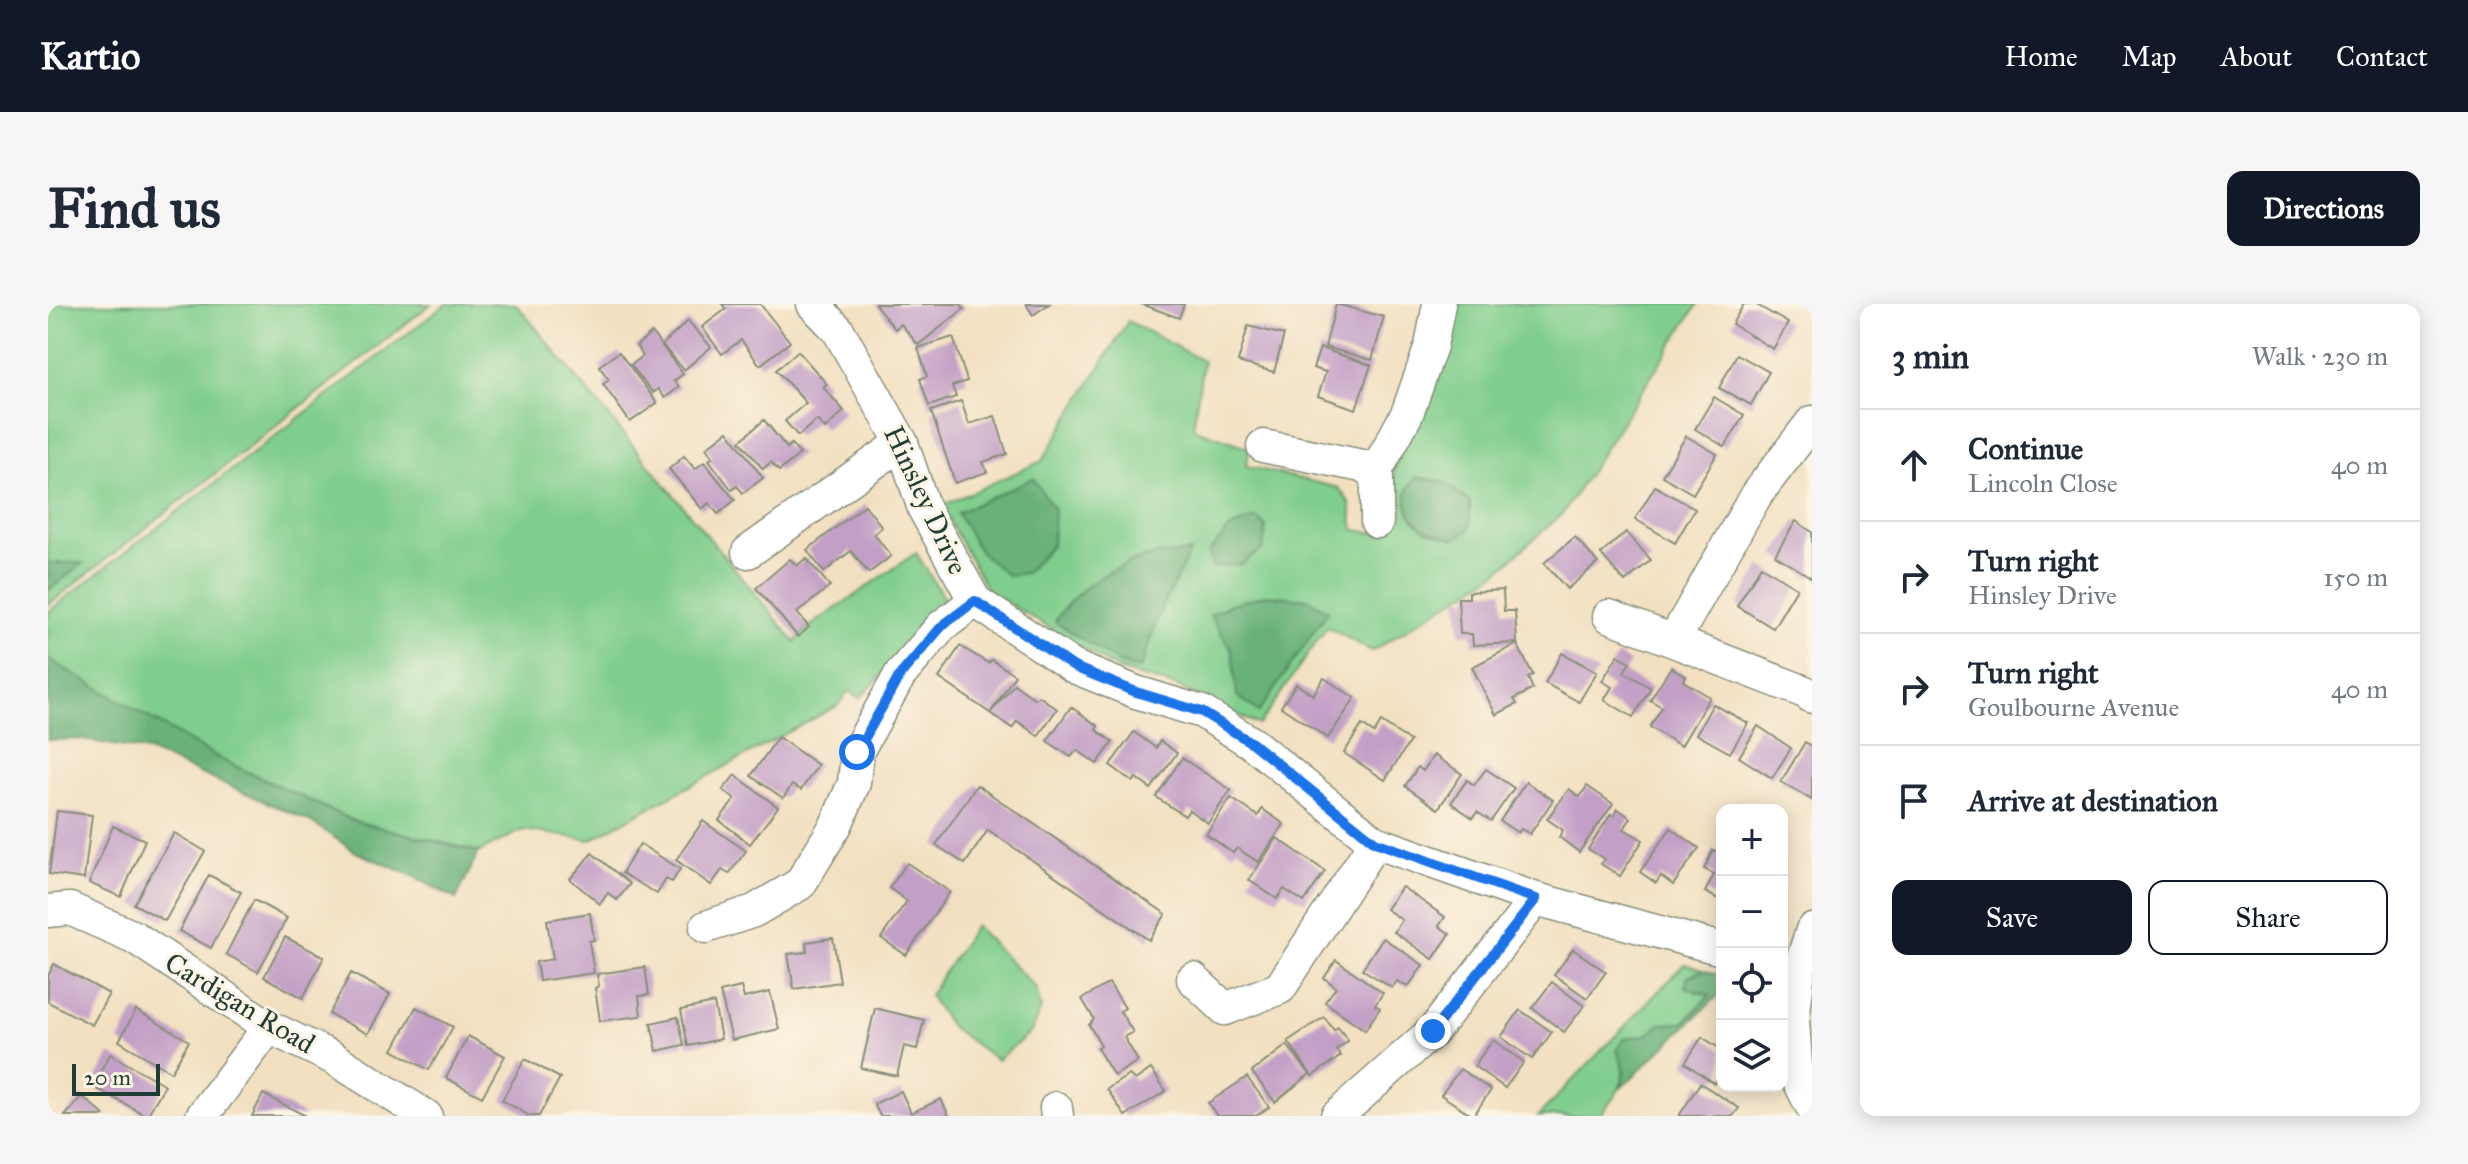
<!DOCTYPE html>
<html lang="en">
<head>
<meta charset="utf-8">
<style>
  :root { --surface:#fff; --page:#f6f6f7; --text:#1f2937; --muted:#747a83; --line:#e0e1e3; --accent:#111827 }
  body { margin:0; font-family:"IM FELL Great Primer",serif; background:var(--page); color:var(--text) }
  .controls { position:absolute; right:24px; bottom:24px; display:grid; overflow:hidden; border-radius:16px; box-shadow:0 4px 20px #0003 }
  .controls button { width:72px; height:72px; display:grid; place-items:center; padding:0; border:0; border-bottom:2px solid var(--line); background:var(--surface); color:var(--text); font:40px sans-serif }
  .scale { position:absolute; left:24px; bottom:20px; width:88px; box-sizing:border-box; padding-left:8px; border:4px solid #1f3d34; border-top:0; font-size:22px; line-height:28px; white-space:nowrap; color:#1f3d34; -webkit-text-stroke:6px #fcf5e5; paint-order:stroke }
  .stop { position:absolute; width:24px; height:24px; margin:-18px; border:6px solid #1a73e8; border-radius:50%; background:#fff }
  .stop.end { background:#1a73e8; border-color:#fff; box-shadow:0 2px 8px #0008 }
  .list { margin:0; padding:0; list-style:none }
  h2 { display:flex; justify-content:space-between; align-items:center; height:104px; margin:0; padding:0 32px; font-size:34px }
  h2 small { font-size:26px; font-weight:400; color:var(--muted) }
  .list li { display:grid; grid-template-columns:52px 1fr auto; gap:24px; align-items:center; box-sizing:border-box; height:112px; padding:0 32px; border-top:2px solid var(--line) }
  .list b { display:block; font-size:30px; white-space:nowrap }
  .list p { margin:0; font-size:26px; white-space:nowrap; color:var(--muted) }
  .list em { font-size:26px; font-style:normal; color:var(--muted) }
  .actions { display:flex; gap:16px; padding:24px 32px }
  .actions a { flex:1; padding:18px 0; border:2px solid var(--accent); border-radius:16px; text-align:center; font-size:28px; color:var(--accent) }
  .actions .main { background:var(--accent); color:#fff }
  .icon { flex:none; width:44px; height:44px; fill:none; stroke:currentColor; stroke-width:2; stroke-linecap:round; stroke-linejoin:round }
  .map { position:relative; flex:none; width:1764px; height:812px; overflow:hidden; border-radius:16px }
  header { display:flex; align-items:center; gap:48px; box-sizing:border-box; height:112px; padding:0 40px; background:var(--accent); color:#fff }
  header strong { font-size:38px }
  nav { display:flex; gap:44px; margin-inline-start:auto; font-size:28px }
  .intro { display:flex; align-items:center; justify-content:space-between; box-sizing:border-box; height:192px; padding:0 48px }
  h1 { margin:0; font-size:56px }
  .button { padding:20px 36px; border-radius:16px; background:var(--accent); color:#fff; font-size:28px; font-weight:700 }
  main { display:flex; gap:48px; padding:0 48px }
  aside { flex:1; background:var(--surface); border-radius:16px; box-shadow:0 4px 20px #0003 }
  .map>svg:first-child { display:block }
  .green { fill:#80ce8d; stroke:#508660; stroke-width:2 }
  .forest { fill:#68b178; stroke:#447756; stroke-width:2 }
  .building { fill:#c29fc6 }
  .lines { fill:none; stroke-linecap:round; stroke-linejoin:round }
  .minor-casing { stroke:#888e7a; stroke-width:35 }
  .minor { stroke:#fff; stroke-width:32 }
  .route { stroke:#1a73e8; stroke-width:10 }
  .labels { text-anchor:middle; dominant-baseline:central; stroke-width:6; stroke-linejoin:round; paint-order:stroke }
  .street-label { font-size:28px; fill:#1f3d34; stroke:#fcf5e5 }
</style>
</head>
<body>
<header>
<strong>Kartio</strong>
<nav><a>Home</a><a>Map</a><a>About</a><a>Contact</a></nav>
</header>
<div class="intro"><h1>Find us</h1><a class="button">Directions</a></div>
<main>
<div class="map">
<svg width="1764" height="812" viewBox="0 0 1764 812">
  <rect width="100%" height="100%" fill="#fcf5e5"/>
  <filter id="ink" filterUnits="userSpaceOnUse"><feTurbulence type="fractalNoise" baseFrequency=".0125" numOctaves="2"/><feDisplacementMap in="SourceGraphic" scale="16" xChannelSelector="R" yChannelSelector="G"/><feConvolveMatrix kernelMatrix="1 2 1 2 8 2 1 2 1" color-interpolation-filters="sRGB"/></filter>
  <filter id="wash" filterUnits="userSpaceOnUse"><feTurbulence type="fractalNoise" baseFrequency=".006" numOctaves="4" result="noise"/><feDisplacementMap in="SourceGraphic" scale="32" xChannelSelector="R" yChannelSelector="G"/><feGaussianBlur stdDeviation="1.8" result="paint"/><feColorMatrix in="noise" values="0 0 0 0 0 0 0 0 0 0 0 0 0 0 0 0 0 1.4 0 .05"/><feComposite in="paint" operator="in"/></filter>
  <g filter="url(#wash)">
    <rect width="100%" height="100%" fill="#f2e0c1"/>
    <g class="green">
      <polygon points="0,0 383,0 0,301"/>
      <polygon points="398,0 468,0 747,338 761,323 868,249 896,294 842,362 812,394 800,387 789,402 542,536 475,526 431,548 306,517 176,457 0,355 0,308"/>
      <polygon points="1403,0 1650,0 1515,209 1447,270 1324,347 1279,323 1211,421 1130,383 1071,366 940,287 893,202 994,157 1080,17 1155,57 1145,124 1202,144 1198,162 1291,184 1302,200 1306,226 1338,230 1347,165"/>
      <polygon points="927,622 988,684 993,704 983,728 949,756 902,722 881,691"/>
      <path d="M1637,660L1656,666L1641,672L1647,688L1662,691L1635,719L1613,720L1599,731L1577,734L1569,745C1583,777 1571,787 1551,812H1490Z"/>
    </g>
    <g class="forest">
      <path d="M1369,173L1396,178L1422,198V225L1407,235C1397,232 1383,229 1375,224C1356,211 1353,187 1369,173Z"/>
      <polygon points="985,174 1006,205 1004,241 978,269 959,271 932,248 909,209"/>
      <polygon points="1208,214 1218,222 1215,245 1194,260 1164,263 1161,248 1182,224"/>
      <path d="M1142,248L1113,305L1092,365L1073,360L1007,318C1023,288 1059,266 1092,255C1107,249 1127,250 1142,248Z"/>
      <polygon points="0,259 35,259 0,287"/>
      <polygon points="1217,291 1260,295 1280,307 1211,408 1189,392 1184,346 1162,311 1183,300"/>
      <polygon points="0,355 176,457 306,517 431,548 408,595 363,571 308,548 262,517 100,447 31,435 0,436"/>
      <polygon points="1656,666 1674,672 1674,688 1573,784 1576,768 1569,745 1577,734 1599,731 1613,720 1636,719 1662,691 1637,683 1640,672"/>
    </g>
    <g id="blocks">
      <g class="building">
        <polygon points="674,0 712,0 742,38 712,61 693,36 674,50 654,23 678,5"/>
        <polygon points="827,0 913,0 916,5 870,41 853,20 847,25"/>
        <polygon points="978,0 1001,0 985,11"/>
        <polygon points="1093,0 1136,0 1131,14"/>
        <polygon points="1288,0 1336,13 1324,56 1277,43"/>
        <polygon points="1696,0 1707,0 1740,19 1725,45 1684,20"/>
        <polygon points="640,17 663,43 636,66 614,41"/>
        <polygon points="1200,22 1236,31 1226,68 1190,58"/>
        <polygon points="604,29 635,70 626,77 631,83 617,94 610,85 605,89 583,61 595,52 588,42"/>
        <polygon points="905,33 919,77 904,82 908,93 881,102 872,75 879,72 870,44"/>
        <polygon points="1272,44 1323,61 1308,105 1270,92 1278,68 1265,64"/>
        <polygon points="750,47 779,80 775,83 796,107 777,125 769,116 750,132 737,117 758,99 728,66"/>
        <polygon points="571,48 609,99 582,118 555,80 561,76 551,62"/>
        <polygon points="1689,50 1721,68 1703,101 1671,84"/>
        <polygon points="1666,93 1696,111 1677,143 1647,125"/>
        <polygon points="913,97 921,120 947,112 959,150 935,158 939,168 907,179 883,107"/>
        <polygon points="716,116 739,144 743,140 752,150 731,167 723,158 715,165 692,137"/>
        <polygon points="680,127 715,174 695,189 689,182 684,186 661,156 665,153 658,144"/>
        <polygon points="1638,132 1669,150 1645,190 1614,172"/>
        <polygon points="636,152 647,165 656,158 687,196 670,210 661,199 654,205 621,165"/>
        <polygon points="1607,182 1647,205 1627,239 1587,215"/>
        <polygon points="817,201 834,223 826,230 843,252 821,269 803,247 776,268 759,246"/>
        <polygon points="1748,217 1764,228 1764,274 1727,251"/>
        <polygon points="1578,228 1603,256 1577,278 1553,250"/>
        <polygon points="1527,233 1550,259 1519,285 1496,259"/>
        <polygon points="758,254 782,282 749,309 761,323 750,333 708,284 742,255 749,262"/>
        <polygon points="1713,262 1749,284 1725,324 1689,302"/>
        <polygon points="1455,286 1456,307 1467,307 1469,339 1425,341 1424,330 1412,330 1410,294 1421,294 1421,288"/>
        <polygon points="1469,340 1485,371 1480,374 1485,385 1466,395 1469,400 1448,411 1424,363"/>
        <polygon points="912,342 940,359 944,356 967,371 943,408 966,380 987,395 991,392 1009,405 990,432 969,417 964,424 891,374"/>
        <polygon points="1514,349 1549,368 1531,398 1497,379"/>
        <polygon points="1570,351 1582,358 1576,368 1603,384 1585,413 1556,396 1564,383 1554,377"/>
        <polygon points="1623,363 1638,372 1635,377 1662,393 1633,442 1602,423 1614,403 1602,396"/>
        <polygon points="1276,374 1307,394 1280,434 1233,403 1248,380 1265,391"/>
        <polygon points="1665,400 1700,419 1682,449 1648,430"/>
        <polygon points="1023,403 1050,422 1048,426 1065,438 1049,460 1029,446 1023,453 999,437"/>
        <polygon points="1333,418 1362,437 1337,476 1296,449 1314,421 1326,429"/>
        <polygon points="1710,422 1743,444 1724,474 1691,453"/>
        <polygon points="1086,428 1108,444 1112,437 1129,449 1103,485 1088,474 1085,478 1062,461"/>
        <polygon points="730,433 770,461 753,486 744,481 735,494 703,472"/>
        <polygon points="1757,438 1764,442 1764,496 1733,478"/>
        <polygon points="1386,451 1414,470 1390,505 1357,482 1370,463 1375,467"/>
        <polygon points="1134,454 1183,486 1160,519 1141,506 1137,512 1108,493"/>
        <polygon points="1438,465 1466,484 1443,517 1429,508 1425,514 1403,499 1419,476 1426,481"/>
        <polygon points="687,471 730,503 702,540 671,516 687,495 675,486"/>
        <polygon points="1478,478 1505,496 1482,530 1473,525 1470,529 1452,517"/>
        <polygon points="929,481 1118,610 1101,636 940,526 917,560 888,541"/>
        <polygon points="1539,482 1565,500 1531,548 1511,533 1515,526 1499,515 1521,485 1532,493"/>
        <polygon points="1183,494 1210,512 1214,505 1236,520 1210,558 1189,544 1185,549 1158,530"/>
        <polygon points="1570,505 1583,514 1576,525 1595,536 1572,572 1553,560 1556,555 1540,545 1563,510 1566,512"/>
        <polygon points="9,507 44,511 36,575 1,570"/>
        <polygon points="655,517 698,547 681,570 674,566 663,581 628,556"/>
        <polygon points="65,522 97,536 73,593 41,579"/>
        <polygon points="1623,524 1651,544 1625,581 1613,572 1608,579 1592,568"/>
        <polygon points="126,529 157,547 117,617 86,600"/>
        <polygon points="1229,534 1277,567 1256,598 1236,585 1229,595 1201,576"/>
        <polygon points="592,540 632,565 624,578 618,575 609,590 574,569"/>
        <polygon points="1665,546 1674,550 1674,597 1657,588 1666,570 1656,565"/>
        <polygon points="544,549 582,580 569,596 560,589 552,600 522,575"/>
        <polygon points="859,559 902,588 858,651 833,634 859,597 841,584"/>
        <polygon points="161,571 193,588 163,644 131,627"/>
        <polygon points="1354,583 1397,613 1391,622 1402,630 1385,655 1346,628 1354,616 1338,605"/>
        <polygon points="206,596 239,614 210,668 178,650"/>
        <polygon points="542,609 546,636 541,637 546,669 491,677 488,658 505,655 499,616"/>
        <polygon points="237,633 276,653 255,694 216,673"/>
        <polygon points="785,634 792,678 746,685 740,650 759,648 758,638"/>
        <polygon points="1335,634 1375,661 1360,683 1349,677 1344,684 1314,665"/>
        <polygon points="1525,645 1558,668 1539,694 1506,671"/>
        <polygon points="1288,656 1335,689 1327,701 1332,704 1317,726 1277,698 1288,683 1276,674"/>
        <polygon points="6,660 61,690 44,721 0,698 0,672"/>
        <polygon points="597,663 601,691 591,692 593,712 552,717 547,684 551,682 549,670"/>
        <polygon points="303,669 342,690 320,730 281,710"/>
        <polygon points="1504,678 1536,702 1516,728 1484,704"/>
        <polygon points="1061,679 1077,704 1072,707 1085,728 1076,733 1090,757 1066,772 1049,744 1053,741 1041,721 1046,715 1034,695"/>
        <polygon points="693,683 696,694 722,688 731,725 684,736 672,688"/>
        <polygon points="666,699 673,735 640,742 633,706"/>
        <polygon points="368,703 405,723 381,766 345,746"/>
        <polygon points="827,704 876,716 869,745 856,742 849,772 813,764"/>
        <polygon points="88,706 141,737 123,768 71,737"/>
        <polygon points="1472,706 1504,728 1484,755 1453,733"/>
        <polygon points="630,713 636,741 609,747 603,719"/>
        <polygon points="1276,713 1286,726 1290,723 1300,737 1288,746 1293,752 1264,772 1240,737"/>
        <polygon points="420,732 457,752 434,793 398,774"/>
        <polygon points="1654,733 1674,746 1674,767 1666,779 1637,759"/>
        <polygon points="1445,736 1476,758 1457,784 1426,762"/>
        <polygon points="1239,741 1262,770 1227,798 1204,768"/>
        <polygon points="62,750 117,781 99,812 44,782"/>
        <polygon points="477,755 512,774 491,812 482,812 454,796"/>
        <polygon points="1103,765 1118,787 1077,812 1059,785 1081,771 1087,776"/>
        <polygon points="1412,765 1443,786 1425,812 1393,791"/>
        <polygon points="1199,773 1221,803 1208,812 1169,812 1160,799"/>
        <polygon points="1652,779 1691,804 1685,812 1631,812"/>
        <polygon points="853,787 863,809 893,795 901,812 832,812 826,800"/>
        <polygon points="215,790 258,812 204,812"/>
        <polygon points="34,792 57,812 17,812"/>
      </g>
    </g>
  </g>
  <g filter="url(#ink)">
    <use href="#blocks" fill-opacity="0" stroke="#888e7a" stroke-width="2"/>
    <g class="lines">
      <g class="minor-casing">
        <g id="minor">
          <polyline points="765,0 790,26 854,139 876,205 927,297 1026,363 1088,388 1154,408 1204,439 1327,538 1488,595 1674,645"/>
          <polyline points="1215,142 1329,165"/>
          <polyline points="1329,218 1329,165 1359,110 1383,42 1391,0"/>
          <polyline points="700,248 854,139"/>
          <polyline points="1561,312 1757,388 1764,393"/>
          <polyline points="1626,336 1708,191 1764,118"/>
          <polyline points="0,607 22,605 86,633 221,723 285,754 378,812"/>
          <polyline points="658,623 706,607 752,580 788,521 806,479 809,448 852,371 894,322 927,297"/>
          <polyline points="1764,626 1751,666 1745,717 1749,773 1764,803"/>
          <polyline points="1145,675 1177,705 1232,684 1327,538"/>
          <polyline points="1008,804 1009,812"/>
          <polyline points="154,812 221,723"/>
          <polyline points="1289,812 1385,727 1488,595"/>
        </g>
      </g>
      <use href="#minor" class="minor"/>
    </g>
  </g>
  <g class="lines" filter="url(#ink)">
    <polyline class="route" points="809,448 852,371 894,322 927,297 1026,363 1088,388 1154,408 1204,439 1327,538 1488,595 1385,727"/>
  </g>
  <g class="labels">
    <g class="street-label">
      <text transform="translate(878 196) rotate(65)">Hinsley Drive</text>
      <text transform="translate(192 699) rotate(31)">Cardigan Road</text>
    </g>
  </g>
</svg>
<div class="controls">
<button>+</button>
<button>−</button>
<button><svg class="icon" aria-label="locate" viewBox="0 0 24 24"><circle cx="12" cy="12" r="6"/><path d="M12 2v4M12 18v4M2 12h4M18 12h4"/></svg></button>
<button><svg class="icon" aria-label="layers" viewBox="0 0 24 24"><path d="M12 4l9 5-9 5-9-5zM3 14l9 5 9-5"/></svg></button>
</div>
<div class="scale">20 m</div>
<div class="stop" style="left:809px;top:448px"></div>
<div class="stop end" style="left:1385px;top:727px"></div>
</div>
<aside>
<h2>3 min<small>Walk · 230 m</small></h2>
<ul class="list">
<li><svg class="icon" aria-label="ahead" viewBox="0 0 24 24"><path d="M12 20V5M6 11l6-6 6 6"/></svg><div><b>Continue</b><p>Lincoln Close</p></div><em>40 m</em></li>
<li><svg class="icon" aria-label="right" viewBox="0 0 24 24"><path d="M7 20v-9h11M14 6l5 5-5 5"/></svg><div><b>Turn right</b><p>Hinsley Drive</p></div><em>150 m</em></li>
<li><svg class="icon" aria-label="right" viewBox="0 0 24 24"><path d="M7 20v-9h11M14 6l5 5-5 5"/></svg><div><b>Turn right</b><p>Goulbourne Avenue</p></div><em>40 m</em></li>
<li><svg class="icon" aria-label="arrive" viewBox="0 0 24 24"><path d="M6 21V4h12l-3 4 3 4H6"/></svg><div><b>Arrive at destination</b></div></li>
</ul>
<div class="actions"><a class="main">Save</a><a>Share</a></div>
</aside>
</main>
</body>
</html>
